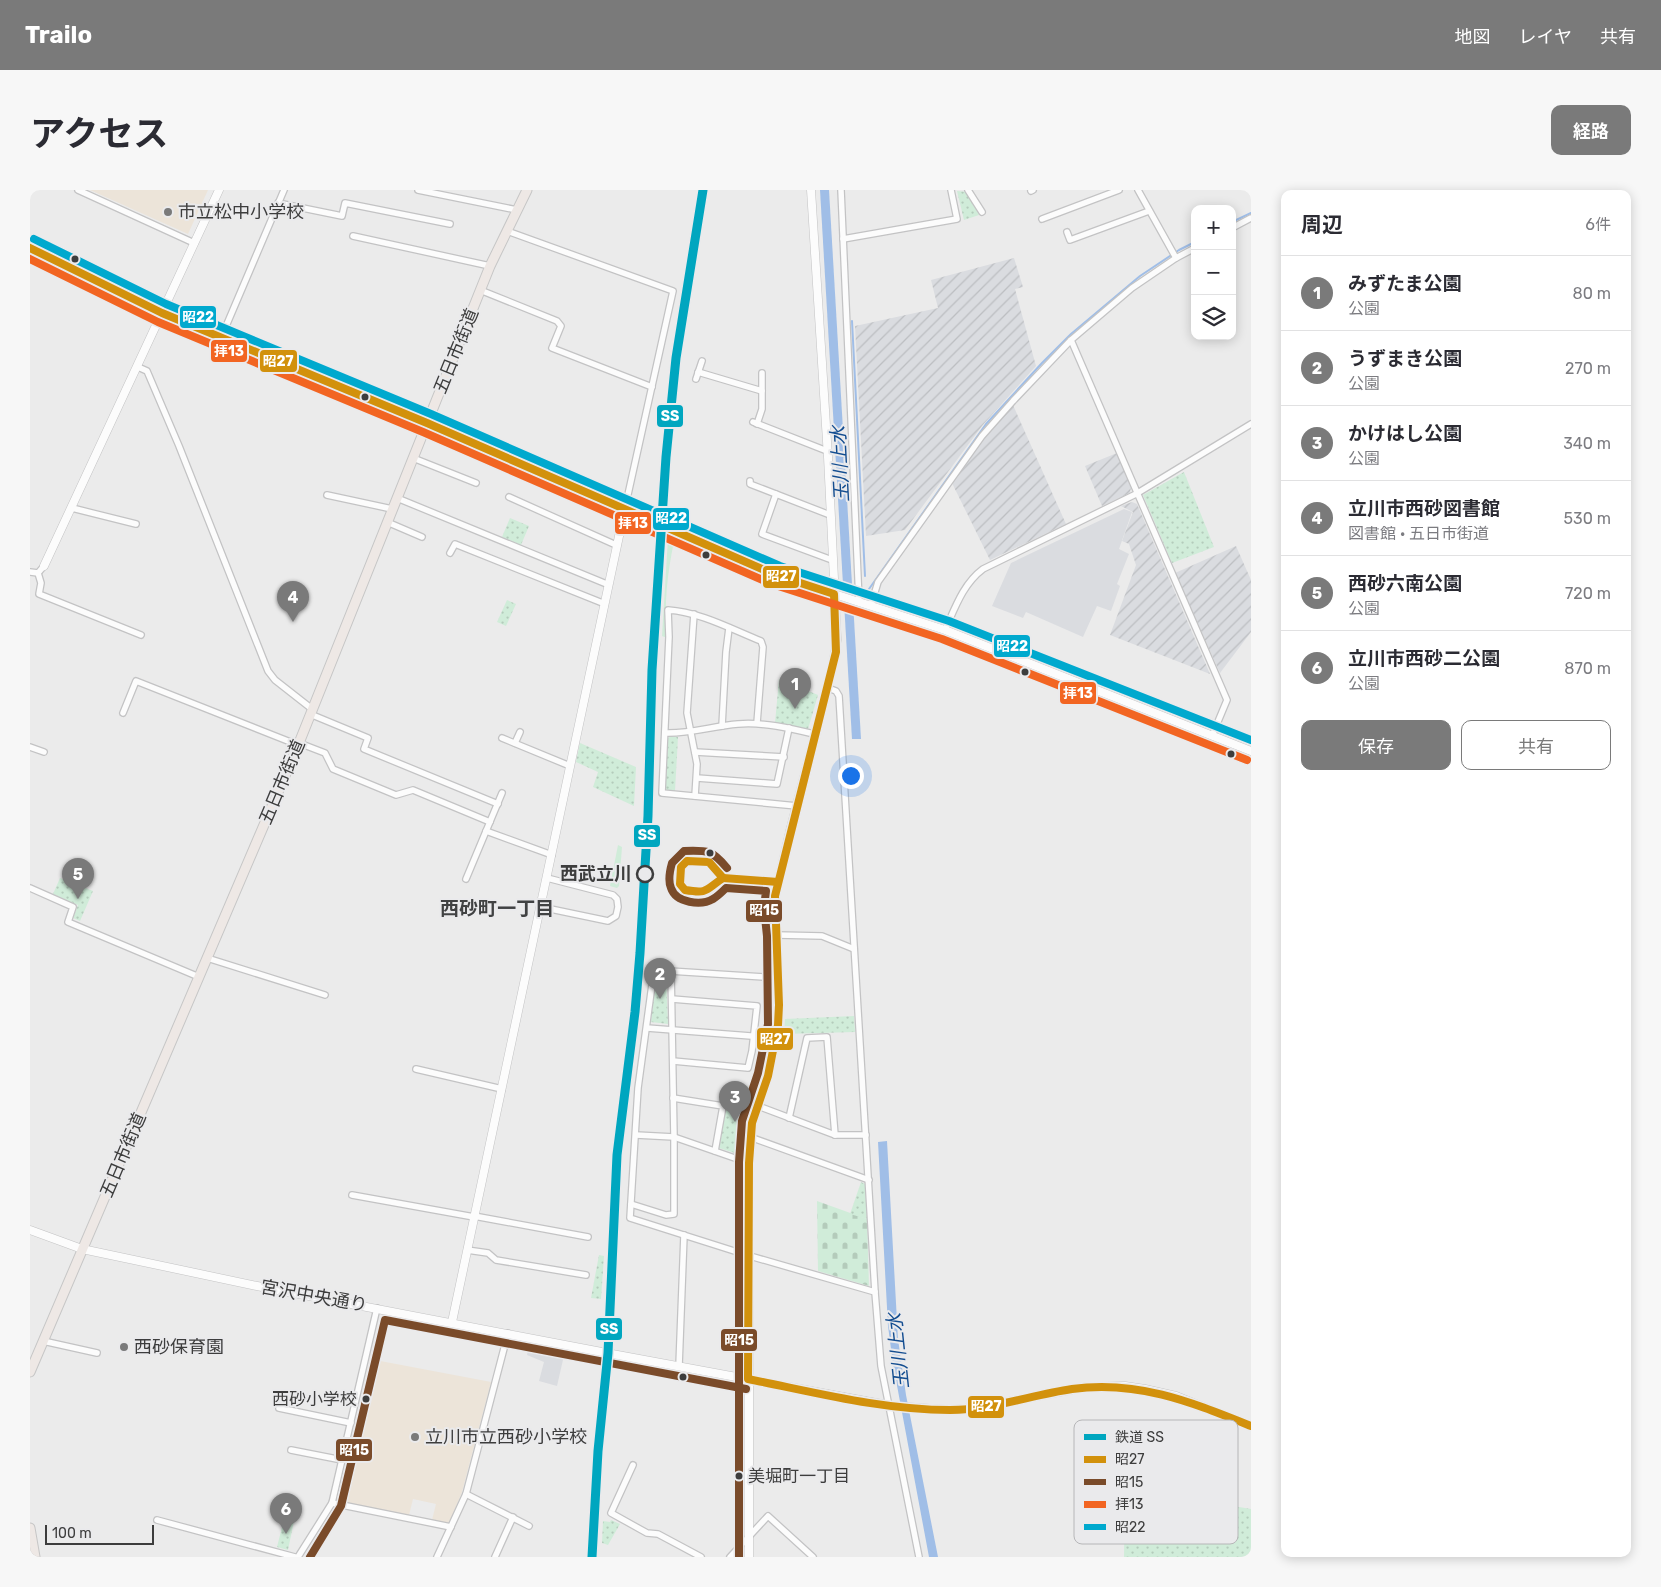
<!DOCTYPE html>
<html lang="ja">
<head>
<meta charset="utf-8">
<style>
  :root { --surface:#fff; --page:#f7f7f7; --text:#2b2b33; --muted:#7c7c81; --line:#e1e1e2; --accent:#7a7a7a }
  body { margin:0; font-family:Rubik,"Noto Sans JP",sans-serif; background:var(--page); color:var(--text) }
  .controls { position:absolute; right:15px; top:15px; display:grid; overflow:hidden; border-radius:10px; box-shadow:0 2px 12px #0003 }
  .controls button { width:45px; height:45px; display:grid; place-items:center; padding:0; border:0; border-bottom:1px solid var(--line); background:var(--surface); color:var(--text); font:25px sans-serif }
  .scale { position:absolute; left:15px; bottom:12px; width:109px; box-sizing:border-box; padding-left:5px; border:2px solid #3d3d3d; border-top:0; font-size:14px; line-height:18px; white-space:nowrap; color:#3d3d3d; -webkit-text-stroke:4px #eaeaec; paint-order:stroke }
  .you { position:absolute; left:820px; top:585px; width:18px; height:18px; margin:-12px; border:4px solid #fff; border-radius:50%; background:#1a73e8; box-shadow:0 0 0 8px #1a73e833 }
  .badge { display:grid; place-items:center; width:32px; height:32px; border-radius:50%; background:var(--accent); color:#fff; font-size:16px; font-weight:700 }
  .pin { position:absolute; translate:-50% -41px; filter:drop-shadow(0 1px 2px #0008) }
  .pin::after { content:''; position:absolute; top:26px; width:18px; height:15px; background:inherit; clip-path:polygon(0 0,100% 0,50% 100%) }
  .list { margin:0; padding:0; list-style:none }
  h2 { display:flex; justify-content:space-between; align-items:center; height:65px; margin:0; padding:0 20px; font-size:21px }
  h2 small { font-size:16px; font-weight:400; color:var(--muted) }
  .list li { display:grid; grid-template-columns:32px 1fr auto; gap:15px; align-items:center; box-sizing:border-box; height:75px; padding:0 20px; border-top:1px solid var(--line) }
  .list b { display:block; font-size:19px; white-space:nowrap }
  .list p { margin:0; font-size:16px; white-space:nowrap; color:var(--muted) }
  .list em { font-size:16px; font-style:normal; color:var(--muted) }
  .actions { display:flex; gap:10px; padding:15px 20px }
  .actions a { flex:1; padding:11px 0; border:1px solid var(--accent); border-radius:10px; text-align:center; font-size:18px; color:var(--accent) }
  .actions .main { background:var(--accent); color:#fff }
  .icon { flex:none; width:28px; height:28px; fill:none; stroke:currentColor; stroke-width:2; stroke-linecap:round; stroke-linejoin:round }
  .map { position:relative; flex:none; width:1221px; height:1367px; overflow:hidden; border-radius:10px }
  header { display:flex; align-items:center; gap:30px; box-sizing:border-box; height:70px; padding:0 25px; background:var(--accent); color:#fff }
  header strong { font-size:24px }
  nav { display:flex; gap:28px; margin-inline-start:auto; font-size:18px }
  .intro { display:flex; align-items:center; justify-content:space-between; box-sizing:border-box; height:120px; padding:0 30px }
  h1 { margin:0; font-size:35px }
  .button { padding:12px 22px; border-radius:10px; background:var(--accent); color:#fff; font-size:18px; font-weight:700 }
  main { display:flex; gap:30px; padding:0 30px }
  aside { flex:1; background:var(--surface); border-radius:10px; box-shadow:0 2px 12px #0003 }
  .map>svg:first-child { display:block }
  .built { fill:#dadce0 }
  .industrial { fill:url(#industrial-furrows) }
  .education { fill:#ece4d9 }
  .grass { fill:#d0ecd9 }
  .cemetery { fill:url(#cemetery-stones) }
  .park { fill:url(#park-dots) }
  .water { fill:#a0bee7 }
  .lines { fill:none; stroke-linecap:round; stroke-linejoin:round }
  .stream { stroke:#a0bee7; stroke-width:2 }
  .street-casing { stroke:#c3c3c4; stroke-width:8 }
  .secondary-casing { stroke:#c3c3c4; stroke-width:9 }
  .primary-casing { stroke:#c6c6c6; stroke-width:11 }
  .street { stroke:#fcfcfc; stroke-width:5.5 }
  .secondary { stroke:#fcfcfc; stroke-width:8 }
  .primary { stroke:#eee8e5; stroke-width:9 }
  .bus-1-casing { stroke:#eaeaec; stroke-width:11 }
  .bus-2-casing { stroke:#eaeaec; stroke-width:11 }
  .bus-3-casing { stroke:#eaeaec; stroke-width:11 }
  .bus-4-casing { stroke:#eaeaec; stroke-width:11 }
  .bus-1 { stroke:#d2910c; stroke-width:8 }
  .bus-2 { stroke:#7a4b2a; stroke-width:8 }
  .bus-3 { stroke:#f26522; stroke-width:8 }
  .bus-4 { stroke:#00a9ce; stroke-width:8 }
  .rail-1-casing { stroke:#eaeaec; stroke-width:12 }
  .rail-1 { stroke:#00a6bf; stroke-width:9 }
  .poi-dot { fill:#7a7a7a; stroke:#eaeaec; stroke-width:2 }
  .bus-dot { fill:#3d3d3d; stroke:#eaeaec; stroke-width:2 }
  .stop-dot { fill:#eaeaec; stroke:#3d3d3d; stroke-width:2.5 }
  .labels { text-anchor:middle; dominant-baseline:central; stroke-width:4; stroke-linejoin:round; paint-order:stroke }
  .bus-label { font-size:17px; fill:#3d3d3d; stroke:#eaeaec; text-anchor:end }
  .poi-label { font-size:18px; fill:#3d3d3d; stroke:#eaeaec; text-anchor:start }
  .street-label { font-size:18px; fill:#3d3d3d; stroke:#eaeaec }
  .stop-label { font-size:18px; font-weight:bold; fill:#3d3d3d; stroke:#eaeaec; text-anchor:end }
  .water-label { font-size:19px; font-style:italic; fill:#134d90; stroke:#eaeaec }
  .neighbourhood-label { font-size:19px; font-weight:bold; fill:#414243; stroke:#eaeaec }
  .key { fill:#eaeaec; stroke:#b6b6b8; stroke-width:1 }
  .key-label { font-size:14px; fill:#3d3d3d }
  .line-badge { stroke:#eaeaec; stroke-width:2 }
  .badge-label { font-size:14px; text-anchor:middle; font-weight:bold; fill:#fff }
</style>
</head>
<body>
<header>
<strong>Trailo</strong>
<nav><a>地図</a><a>レイヤ</a><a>共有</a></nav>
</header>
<div class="intro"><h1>アクセス</h1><a class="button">経路</a></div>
<main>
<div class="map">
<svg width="1221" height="1367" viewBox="0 0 1221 1367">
  <defs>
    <pattern id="industrial-furrows" width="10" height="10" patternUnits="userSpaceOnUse" patternTransform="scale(1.25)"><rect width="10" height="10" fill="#dadce0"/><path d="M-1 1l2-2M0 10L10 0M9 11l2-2" fill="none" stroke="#bcbec1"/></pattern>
    <pattern id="cemetery-stones" width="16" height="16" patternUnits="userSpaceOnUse" patternTransform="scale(1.25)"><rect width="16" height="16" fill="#d0ecd9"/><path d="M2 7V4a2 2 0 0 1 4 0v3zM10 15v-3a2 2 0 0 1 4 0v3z" fill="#b4cbbb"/></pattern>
    <pattern id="park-dots" width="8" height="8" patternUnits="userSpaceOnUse" patternTransform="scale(1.25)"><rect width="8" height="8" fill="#d0ecd9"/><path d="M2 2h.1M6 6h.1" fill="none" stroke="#b4cbbb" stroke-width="1.8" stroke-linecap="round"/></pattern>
  </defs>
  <rect width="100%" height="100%" fill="#ebebeb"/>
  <g class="built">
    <polygon points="1094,319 1102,322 1089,359 1099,364 1087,394 1090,396 1081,421 1067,416 1053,447 996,422 993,428 962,416 981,373"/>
    <polygon points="499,1154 535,1161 527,1196 509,1191 514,1172 497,1165"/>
  </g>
  <g class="industrial">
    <polygon points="984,68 993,97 985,99 1006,176 952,236 875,340 836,346 825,136 908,118 901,90"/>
    <polygon points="983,215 1036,334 960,370 922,293 951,252"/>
    <polygon points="1087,263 1101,297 1100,303 1072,316 1055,276"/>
    <polygon points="1102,312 1107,314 1180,484 1080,445 1106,375 1099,354 1092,351 1103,322 1091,316"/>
    <polygon points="1206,356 1221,390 1221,442 1190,483 1145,383"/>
  </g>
  <g class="education">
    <polygon points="60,0 178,0 158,44"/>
    <polygon points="340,1169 461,1192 432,1302 420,1331 416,1333 402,1330 406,1314 383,1309 379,1325 309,1311"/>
  </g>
  <g class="grass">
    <path d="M638,348L644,349V351C637,386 634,413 637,448L632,446Z"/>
    <polygon points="588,655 592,657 589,696 587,698 580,696"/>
  </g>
  <polygon class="cemetery" points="787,1011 837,1029 839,1096 788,1081"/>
  <g class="park">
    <polygon points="927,1 938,2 949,25 934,30"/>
    <polygon points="1154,282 1184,357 1142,373 1113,305"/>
    <polygon points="480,328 499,336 491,355 472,347"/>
    <polygon points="477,410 486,414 476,436 467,432"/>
    <polygon points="749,489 788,505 778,539 745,533"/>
    <polygon points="640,546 648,547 645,601 637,601 635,597 638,549"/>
    <polygon points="550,553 606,577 604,616 563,597 568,582 546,572"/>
    <polygon points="30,688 63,701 50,731 43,728 48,715 23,704"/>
    <polygon points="626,785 636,786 638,834 621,832"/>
    <polygon points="824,826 825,842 754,844 755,829"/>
    <polygon points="700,893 726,898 713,944 711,965 689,958"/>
    <polygon points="831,992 835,994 837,1029 820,1024"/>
    <polygon points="569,1065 574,1066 571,1109 561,1108"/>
    <polygon points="1095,1298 1221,1319 1221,1367 1094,1367"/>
    <polygon points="254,1329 264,1331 258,1360 247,1357"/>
    <polygon points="581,1330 590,1334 578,1355 572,1353 573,1331 580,1332"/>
  </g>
  <g class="water">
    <polygon points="790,0 799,0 831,549 822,549"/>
    <polygon points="857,951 868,1149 876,1205 908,1367 899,1367 863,1174 858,1136 848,952"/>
  </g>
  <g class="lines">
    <g class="stream">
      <polyline points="1202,32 1221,23"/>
      <polyline points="822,131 835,386"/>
      <polyline points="839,399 956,234 1012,173 1041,144 1110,86 1149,60 1165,52"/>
    </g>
    <g class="street-casing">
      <g id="street">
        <polyline points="48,0 164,53"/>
        <polyline points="388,0 487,20"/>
        <polyline points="811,0 829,411"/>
        <polyline points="938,0 952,22"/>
        <polyline points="1108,0 1146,68"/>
        <polyline points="1001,1 1003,0"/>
        <polyline points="248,13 312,26 315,13 420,34"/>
        <polyline points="1012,29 1089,0"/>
        <polyline points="1202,38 1221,28"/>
        <polyline points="477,41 643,101 595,318"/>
        <polyline points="1037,42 1040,50 1119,21"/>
        <polyline points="323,46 460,76"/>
        <polyline points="813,49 927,29 921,0"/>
        <polyline points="450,100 527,131 531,136 522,158 622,197"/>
        <polyline points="191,148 254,0"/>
        <polyline points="1041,150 1197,510 1182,546"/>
        <polyline points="108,177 117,181 149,256 238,481 245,490 282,519"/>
        <polyline points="668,182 732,201"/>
        <polyline points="666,189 672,171"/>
        <polyline points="723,232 797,261"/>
        <polyline points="727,234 732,219 732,183"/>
        <polyline points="383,268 446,293"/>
        <polyline points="720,291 720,294 800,325"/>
        <polyline points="746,304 732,344 802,370"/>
        <polyline points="297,305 362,319"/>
        <polyline points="479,307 586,355"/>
        <polyline points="367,308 579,395"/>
        <polyline points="42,318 106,334"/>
        <polyline points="357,332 392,347"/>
        <polyline points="420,363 425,354 575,414"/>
        <polyline points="0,382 8,383 14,376"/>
        <polyline points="8,383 11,393 9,404 111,445"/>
        <polyline points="841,415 848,392 952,246 983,211 1041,150 1102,98 1146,68 1165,58"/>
        <polyline points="664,424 657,523 667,574 665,606"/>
        <path d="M915,440C925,418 933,394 953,379L1106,304L1221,234"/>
        <polyline points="798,498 806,501 809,506 845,1102 851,1176 889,1367"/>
        <polyline points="93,523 106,491 268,555"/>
        <polyline points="280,524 338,548 334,559 468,614"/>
        <path d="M727,533L733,457L731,451C701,439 670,422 638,420L639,447L632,603L767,616"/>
        <polyline points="692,536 696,462 699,438"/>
        <path d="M635,543C660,544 683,536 708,534C734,532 759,538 784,544"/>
        <polyline points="472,548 540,576"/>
        <polyline points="269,553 295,563 303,579 366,605 383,600 460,632"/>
        <polyline points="485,553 490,542"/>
        <polyline points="0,557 14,562"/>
        <polyline points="665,562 754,567"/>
        <polyline points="667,588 747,594 759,538"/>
        <polyline points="456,641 522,665"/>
        <path d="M657,671L679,672C684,675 686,683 693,688C686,692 685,695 680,699C674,704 663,701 655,700L650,694L651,677Z"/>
        <polyline points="436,689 472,603"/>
        <polyline points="0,698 43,717 38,732 169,787"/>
        <polyline points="511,717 578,731 586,726 588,717 587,709 583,705 517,688"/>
        <polyline points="747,745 792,746 824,759"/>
        <polyline points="177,768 295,805"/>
        <polyline points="748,788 624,780 608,898 600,1028 720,1066 845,1102"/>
        <polyline points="642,809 727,816 722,861 718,878 643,871"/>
        <polyline points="617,838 746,848"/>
        <polyline points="386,879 472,899"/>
        <polyline points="643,908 693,916 685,961"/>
        <polyline points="728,916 805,945 836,945"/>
        <polyline points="759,928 777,848 797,847 805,945"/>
        <polyline points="606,945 644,947 719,973"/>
        <polyline points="720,947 839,990"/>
        <polyline points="322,1005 444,1027"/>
        <polyline points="601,1014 636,1025 644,1024 644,947 641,780"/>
        <polyline points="444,1026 558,1047"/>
        <polyline points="437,1060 458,1063 466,1070 556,1085"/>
        <polyline points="13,1151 67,1163"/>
        <polyline points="649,1176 654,1045"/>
        <polyline points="249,1218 321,1233"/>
        <polyline points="261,1260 312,1270"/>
        <polyline points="603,1275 581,1323 617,1343 628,1344 671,1367"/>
        <polyline points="436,1304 499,1336"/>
        <polyline points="302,1313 421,1337"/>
        <polyline points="127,1330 265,1367"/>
        <polyline points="268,1367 302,1313 347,1118"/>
        <polyline points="407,1367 436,1304 478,1143"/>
        <polyline points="465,1367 483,1327"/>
        <polyline points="700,1367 738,1326 783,1367"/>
      </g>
    </g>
    <g class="secondary-casing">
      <g id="secondary">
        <polyline points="0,58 132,123 397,233 746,385 915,440 1221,561"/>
        <polyline points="14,376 189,0"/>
        <polyline points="693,688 748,692"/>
        <polyline points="0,1040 52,1059 227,1096 582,1164 863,1216 921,1220 949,1217 1056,1197 1095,1196 1115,1199 1146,1206 1221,1236"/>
        <polyline points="422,1132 595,318"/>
        <polyline points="719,1367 719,973 722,933 738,886 748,835 749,815 745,706 760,641 802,479 807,450 798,267 781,0"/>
      </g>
    </g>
    <g class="primary-casing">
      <g id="primary">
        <polyline points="0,1182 269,553 460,76 497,0"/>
        <polyline points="0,1338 5,1367"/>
      </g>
    </g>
    <use href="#street" class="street"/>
    <use href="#secondary" class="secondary"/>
    <use href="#primary" class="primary"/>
    <g class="bus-1-casing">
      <g id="bus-1">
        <path d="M0,58L132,123L397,233L746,385L804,404L806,462L745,706L749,815L748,835L738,886L722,933L719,973L718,1189C784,1202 852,1220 920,1220C961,1220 1001,1205 1042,1199C1108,1190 1161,1212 1221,1236"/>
        <path d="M657,671L679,672L693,688C675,700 679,704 655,700L650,694L651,677Z"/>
        <polyline points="693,688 748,692"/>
      </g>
    </g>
    <g class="bus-2-casing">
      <g id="bus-2">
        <path d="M697,678C682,660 678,660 654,661L642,673C640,680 638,691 641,698C646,713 671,716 683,709C688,706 692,702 696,698L736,701L734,718L737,746L738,834L728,883L712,931L709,972V1367"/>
        <polyline points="280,1367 311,1316 355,1130 716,1199"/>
      </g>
    </g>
    <g class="bus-3-casing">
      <polyline id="bus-3" points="0,69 128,132 393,242 742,394 912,449 1217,570"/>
    </g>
    <g class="bus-4-casing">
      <polyline id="bus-4" points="4,49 136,114 401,224 750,376 919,431 1221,550"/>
    </g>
    <use href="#bus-1" class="bus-1"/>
    <use href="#bus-2" class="bus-2"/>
    <use href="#bus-3" class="bus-3"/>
    <use href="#bus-4" class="bus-4"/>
    <g class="rail-1-casing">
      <polyline id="rail-1" points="562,1367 568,1261 578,1163 587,965 605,822 610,763 618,626 622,480 636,267 646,168 673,0"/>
    </g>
    <use href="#rail-1" class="rail-1"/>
  </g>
  <g class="poi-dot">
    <circle cx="138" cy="22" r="5"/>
    <circle cx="94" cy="1157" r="5"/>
    <circle cx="385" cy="1247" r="5"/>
  </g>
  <g class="bus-dot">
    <circle cx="45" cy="69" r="4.5"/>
    <circle cx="335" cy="207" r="4.5"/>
    <circle cx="676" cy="365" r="4.5"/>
    <circle cx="995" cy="482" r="4.5"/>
    <circle cx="1201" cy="564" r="4.5"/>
    <circle cx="680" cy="663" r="4.5"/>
    <circle cx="653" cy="1187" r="4.5"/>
    <circle cx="336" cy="1209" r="4.5"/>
    <circle cx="709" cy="1286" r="4.5"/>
  </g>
  <circle class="stop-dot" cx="615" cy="684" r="8"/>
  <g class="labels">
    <g class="bus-label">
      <text x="327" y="1209">西砂小学校</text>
      <text x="718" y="1286" text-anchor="start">美堀町一丁目</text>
    </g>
    <g class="poi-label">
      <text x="148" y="22">市立松中小学校</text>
      <text x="104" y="1157">西砂保育園</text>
      <text x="395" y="1247">立川市立西砂小学校</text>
    </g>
    <g class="street-label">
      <text transform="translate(426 161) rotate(-68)">五日市街道</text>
      <text transform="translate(252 592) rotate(-67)">五日市街道</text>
      <text transform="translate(93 965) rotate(-67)">五日市街道</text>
      <text transform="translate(284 1106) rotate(10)">宮沢中央通り</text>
    </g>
    <g class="stop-label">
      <text x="602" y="684">西武立川</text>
    </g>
    <g class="water-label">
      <text transform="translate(810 274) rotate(-93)">玉川上水</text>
      <text transform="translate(868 1161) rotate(-96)">玉川上水</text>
    </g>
    <g class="neighbourhood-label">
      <text x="467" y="718">西砂町一丁目</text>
    </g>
  </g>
  <rect x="1044" y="1230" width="164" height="124" rx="8" class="key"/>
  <rect x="1054" y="1244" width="22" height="6" fill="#00a6bf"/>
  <rect x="1054" y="1266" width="22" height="7" fill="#d2910c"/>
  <rect x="1054" y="1289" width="22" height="6" fill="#7a4b2a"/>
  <rect x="1054" y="1311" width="22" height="7" fill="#f26522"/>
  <rect x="1054" y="1334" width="22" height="6" fill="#00a9ce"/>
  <g class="key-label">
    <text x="1085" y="1252">鉄道 SS</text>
    <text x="1085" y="1274">昭27</text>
    <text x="1085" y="1297">昭15</text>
    <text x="1085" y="1319">拝13</text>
    <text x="1085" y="1342">昭22</text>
  </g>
  <g class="line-badge">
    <rect x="149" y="115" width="38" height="24" rx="5" fill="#00a9ce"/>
    <rect x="180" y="149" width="38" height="24" rx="5" fill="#f26522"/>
    <rect x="229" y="159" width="39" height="24" rx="5" fill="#d2910c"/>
    <rect x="626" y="214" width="28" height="24" rx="5" fill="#00a6bf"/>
    <rect x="622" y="317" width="38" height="24" rx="5" fill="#00a9ce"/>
    <rect x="584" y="321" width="38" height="24" rx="5" fill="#f26522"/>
    <rect x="732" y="375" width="38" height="24" rx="5" fill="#d2910c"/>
    <rect x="963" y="444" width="38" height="24" rx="5" fill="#00a9ce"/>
    <rect x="1029" y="491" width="38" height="24" rx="5" fill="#f26522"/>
    <rect x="603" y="634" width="28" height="24" rx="5" fill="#00a6bf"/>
    <rect x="715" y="709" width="38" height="24" rx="5" fill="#7a4b2a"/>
    <rect x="726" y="837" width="38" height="24" rx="5" fill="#d2910c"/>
    <rect x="565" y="1127" width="28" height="24" rx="5" fill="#00a6bf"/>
    <rect x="690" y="1138" width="38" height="24" rx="5" fill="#7a4b2a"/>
    <rect x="937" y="1205" width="38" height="24" rx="5" fill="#d2910c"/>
    <rect x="305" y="1248" width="38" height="24" rx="5" fill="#7a4b2a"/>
  </g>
  <g class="badge-label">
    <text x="168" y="132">昭22</text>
    <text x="199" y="166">拝13</text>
    <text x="248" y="176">昭27</text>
    <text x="640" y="231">SS</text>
    <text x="641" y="333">昭22</text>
    <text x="603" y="338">拝13</text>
    <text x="751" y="391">昭27</text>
    <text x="982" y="461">昭22</text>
    <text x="1048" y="508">拝13</text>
    <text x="617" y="650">SS</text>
    <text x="734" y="725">昭15</text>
    <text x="745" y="854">昭27</text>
    <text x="579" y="1144">SS</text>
    <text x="709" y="1155">昭15</text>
    <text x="956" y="1221">昭27</text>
    <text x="324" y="1265">昭15</text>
  </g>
</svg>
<div class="controls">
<button>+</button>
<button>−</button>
<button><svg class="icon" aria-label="layers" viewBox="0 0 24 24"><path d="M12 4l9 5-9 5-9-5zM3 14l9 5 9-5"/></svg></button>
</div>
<div class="scale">100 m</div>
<div class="you"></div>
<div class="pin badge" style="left:765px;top:519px">1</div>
<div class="pin badge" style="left:630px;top:809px">2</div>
<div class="pin badge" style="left:705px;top:932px">3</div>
<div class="pin badge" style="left:263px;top:432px">4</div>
<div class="pin badge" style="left:48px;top:709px">5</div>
<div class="pin badge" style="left:256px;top:1344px">6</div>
</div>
<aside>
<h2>周辺<small>6件</small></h2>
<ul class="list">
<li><span class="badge">1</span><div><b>みずたま公園</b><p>公園</p></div><em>80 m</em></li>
<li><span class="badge">2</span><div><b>うずまき公園</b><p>公園</p></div><em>270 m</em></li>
<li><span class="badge">3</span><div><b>かけはし公園</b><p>公園</p></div><em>340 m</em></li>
<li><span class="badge">4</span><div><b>立川市西砂図書館</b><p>図書館 · 五日市街道</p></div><em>530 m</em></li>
<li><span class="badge">5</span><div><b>西砂六南公園</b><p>公園</p></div><em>720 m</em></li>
<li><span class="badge">6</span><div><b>立川市西砂二公園</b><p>公園</p></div><em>870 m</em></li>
</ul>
<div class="actions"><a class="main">保存</a><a>共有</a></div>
</aside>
</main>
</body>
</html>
